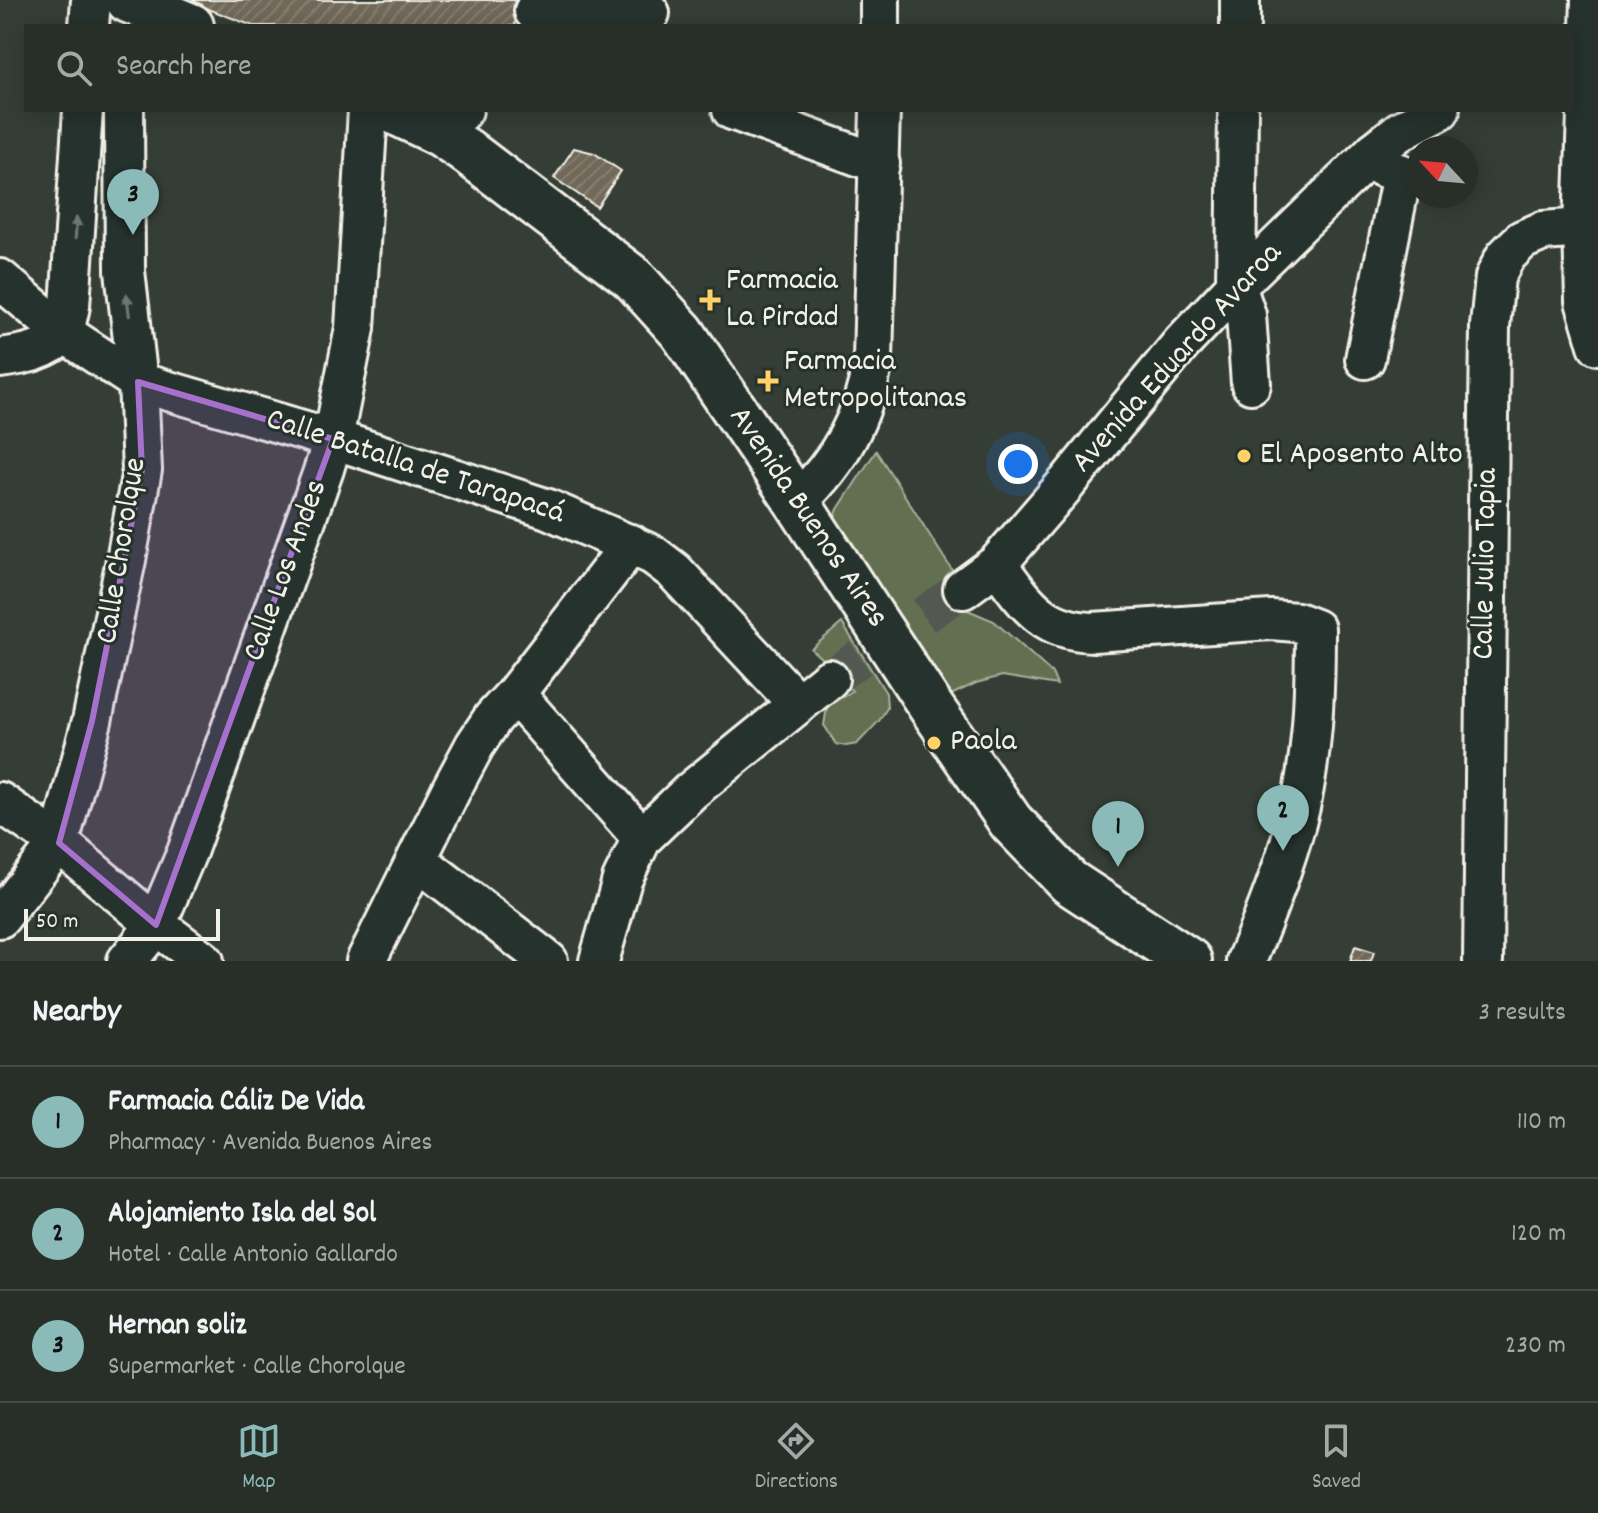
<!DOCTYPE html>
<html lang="en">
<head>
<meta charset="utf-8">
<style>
  :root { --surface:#282e28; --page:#343a34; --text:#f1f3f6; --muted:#a5a8a8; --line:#444a45; --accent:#8bbbb9 }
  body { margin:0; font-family:Dekko,sans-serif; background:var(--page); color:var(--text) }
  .compass { position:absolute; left:1406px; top:136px; width:72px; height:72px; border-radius:50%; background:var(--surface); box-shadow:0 4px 20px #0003; rotate:296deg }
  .scale { position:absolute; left:24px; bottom:20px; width:196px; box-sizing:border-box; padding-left:8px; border:4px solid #f4f1e8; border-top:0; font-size:22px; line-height:28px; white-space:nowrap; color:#f4f1e8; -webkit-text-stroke:6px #26332d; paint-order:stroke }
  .you { position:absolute; left:1018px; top:464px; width:28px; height:28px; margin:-20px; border:6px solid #fff; border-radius:50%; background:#1a73e8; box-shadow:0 0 0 12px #1a73e833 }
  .badge { display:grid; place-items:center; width:52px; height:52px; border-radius:50%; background:var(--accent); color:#111; font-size:26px; font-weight:700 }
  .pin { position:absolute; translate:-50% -66px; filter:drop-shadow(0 2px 4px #0008) }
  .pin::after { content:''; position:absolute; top:42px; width:28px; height:24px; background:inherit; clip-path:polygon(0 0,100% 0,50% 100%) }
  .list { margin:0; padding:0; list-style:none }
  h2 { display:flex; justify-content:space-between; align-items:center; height:104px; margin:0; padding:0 32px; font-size:34px }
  h2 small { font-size:26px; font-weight:400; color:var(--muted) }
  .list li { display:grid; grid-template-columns:52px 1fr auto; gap:24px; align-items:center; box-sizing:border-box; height:112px; padding:0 32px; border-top:2px solid var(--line) }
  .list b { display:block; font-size:30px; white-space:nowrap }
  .list p { margin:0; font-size:26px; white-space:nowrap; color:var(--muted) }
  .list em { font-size:26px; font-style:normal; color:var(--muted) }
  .icon { flex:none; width:44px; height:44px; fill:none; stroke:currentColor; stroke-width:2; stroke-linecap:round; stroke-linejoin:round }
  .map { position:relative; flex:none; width:1598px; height:961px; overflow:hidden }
  .search { position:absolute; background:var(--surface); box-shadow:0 4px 20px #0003; left:24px; right:24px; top:24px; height:88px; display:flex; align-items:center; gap:20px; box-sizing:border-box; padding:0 28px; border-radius:0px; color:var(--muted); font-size:30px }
  .sheet { height:440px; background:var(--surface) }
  nav { display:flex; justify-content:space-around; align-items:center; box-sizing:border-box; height:112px; border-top:2px solid var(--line); background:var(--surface); font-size:22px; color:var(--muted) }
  nav a { display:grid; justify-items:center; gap:4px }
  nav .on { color:var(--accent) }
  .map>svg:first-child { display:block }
  .grass { fill:#627051; stroke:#abb09c; stroke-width:2 }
  .building { fill:url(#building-hatch); stroke:#f4f1e8; stroke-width:2 }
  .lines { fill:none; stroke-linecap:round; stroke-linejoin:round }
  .minor-tunnel { stroke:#525951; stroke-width:38; stroke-dasharray:38 19; stroke-linecap:butt }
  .minor-casing { stroke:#f4f1e8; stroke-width:44 }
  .major-casing { stroke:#f4f1e8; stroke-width:50 }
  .minor { stroke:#26332d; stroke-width:38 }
  .major { stroke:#26332d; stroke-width:44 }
  .oneway { fill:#6e766e }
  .marked { fill:#a571cd; fill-opacity:0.2; stroke:#a571cd; stroke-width:6; stroke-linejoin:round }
  .poi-dot { fill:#ffd166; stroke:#26332d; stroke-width:3 }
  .labels { text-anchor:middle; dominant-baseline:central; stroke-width:6; stroke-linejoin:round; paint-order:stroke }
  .poi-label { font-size:32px; fill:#f4f1e8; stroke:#26332d; text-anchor:start }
  .street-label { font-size:32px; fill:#f4f1e8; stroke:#26332d }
</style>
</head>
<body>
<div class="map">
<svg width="1598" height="961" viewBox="0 0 1598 961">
  <defs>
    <pattern id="building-hatch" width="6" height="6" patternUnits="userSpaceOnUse" patternTransform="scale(2)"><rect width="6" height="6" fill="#706858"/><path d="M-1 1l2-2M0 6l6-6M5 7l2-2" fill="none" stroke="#857e70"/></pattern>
  </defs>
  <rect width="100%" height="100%" fill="#353e36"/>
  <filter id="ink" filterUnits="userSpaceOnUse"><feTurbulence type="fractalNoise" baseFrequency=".0125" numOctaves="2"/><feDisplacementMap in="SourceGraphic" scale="16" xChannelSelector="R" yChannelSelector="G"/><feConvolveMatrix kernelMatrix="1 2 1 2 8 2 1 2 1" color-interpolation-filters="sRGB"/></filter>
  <g filter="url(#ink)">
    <g class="grass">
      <path d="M876,451C904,493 930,537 958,579L956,605L994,621L1052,673L1057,685L1002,676L976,683L951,695L838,548L833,523L838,509Z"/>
      <polygon points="842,623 886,693 887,708 879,721 857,744 846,746 836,744 824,725 827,707 852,691 831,667 811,649"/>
    </g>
    <g class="building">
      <polygon points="185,0 518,0 515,26 253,26"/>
      <polygon points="574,148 594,153 621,171 597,207 554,178"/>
      <polygon points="1355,946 1374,952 1371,961 1350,961"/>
    </g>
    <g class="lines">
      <polyline class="minor-tunnel" points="829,679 963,589"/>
      <g class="minor-casing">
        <g id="minor">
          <polyline points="1591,0 1583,228 1585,301 1598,345"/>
          <polyline points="534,11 650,13"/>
          <polyline points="89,26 91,0"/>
          <polyline points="880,26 880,0"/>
          <polyline points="1240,26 1240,0"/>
          <polyline points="732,110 880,164"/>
          <polyline points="1238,110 1236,286 1246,315 1251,384"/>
          <polyline points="441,134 463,110"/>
          <polyline points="0,279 64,333 138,382 333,439 548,509 653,555 674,571 798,704"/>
          <polyline points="64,333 70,306 83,110"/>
          <path d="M0,358C23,355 48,351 64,333"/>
          <polyline points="1365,359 1402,174 1382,167 1375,151"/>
          <path d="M797,502C840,461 864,418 873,359L880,110"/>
          <path d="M997,564C1025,602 1042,631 1093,632L1271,620L1297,622L1315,629C1315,693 1313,761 1296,823C1283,870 1265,916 1246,961"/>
          <polyline points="963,589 997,564 1067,483 1182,343 1236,286 1375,151 1400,131 1440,110"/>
          <polyline points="515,694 642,838"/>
          <polyline points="0,802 59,843 156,925 204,961"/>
          <polyline points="417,860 548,961"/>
          <polyline points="0,918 59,843 92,721 126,560 142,470 138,382 125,271 124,110"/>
          <polyline points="127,961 156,925 187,852 324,469 333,439 355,328 368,110"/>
          <polyline points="366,961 451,790 475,745 493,718 515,694 631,544"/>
          <polyline points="599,961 622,880 642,838 691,791 829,679"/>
          <polyline points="1483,961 1490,326 1495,277 1505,257 1522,240 1543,231 1583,228"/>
        </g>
      </g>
      <g class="major-casing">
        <g id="major">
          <polyline points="128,0 191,26"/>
          <polyline points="391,110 441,134 465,150 633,278 682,332 797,502 933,710 1011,822 1069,882 1189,961"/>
        </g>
      </g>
      <use href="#minor" class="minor"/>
      <use href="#major" class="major"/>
    </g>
    <defs><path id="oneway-solid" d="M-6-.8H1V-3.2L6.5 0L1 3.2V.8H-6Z" transform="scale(2)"/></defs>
    <g class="oneway">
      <use href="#oneway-solid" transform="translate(76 228) rotate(-86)"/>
      <use href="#oneway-solid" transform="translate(128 305) rotate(-97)"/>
    </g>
  </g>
  <path class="marked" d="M138,382L333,439L156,925L59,843L92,721L142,470Z"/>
  <g class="poi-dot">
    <path d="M706 288h8v8h8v8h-8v8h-8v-8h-8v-8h8z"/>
    <path d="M764 369h8v8h8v8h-8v8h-8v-8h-8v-8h8z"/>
    <circle cx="1244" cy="456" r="8"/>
    <circle cx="934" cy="743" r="8"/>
  </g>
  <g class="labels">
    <g class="poi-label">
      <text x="726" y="282">Farmacia<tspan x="726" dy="37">La Pirdad</tspan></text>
      <text x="784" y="363">Farmacia<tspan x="784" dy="37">Metropolitanas</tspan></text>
      <text x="1260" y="456">El Aposento Alto</text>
      <text x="950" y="743">Paola</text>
    </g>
    <g class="street-label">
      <text transform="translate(1178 359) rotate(-48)">Avenida Eduardo Avaroa</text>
      <text transform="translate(415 468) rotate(18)">Calle Batalla de Tarapacá</text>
      <text transform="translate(807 518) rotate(56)">Avenida Buenos Aires</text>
      <text transform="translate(123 551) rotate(-81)">Calle Chorolque</text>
      <text transform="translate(1487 564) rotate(-89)">Calle Julio Tapia</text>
      <text transform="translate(287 571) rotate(-70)">Calle Los Andes</text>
    </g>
  </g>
</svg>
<svg class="compass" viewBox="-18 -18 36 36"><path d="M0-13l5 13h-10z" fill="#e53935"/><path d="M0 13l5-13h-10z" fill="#a5a8a8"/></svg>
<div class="scale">50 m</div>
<div class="you"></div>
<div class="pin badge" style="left:1118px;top:867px">1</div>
<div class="pin badge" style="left:1283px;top:851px">2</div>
<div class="pin badge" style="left:133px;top:235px">3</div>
<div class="search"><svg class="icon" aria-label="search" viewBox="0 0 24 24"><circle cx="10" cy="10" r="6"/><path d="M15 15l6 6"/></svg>Search here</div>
</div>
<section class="sheet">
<h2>Nearby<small>3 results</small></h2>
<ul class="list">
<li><span class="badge">1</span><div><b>Farmacia Cáliz De Vida</b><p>Pharmacy · Avenida Buenos Aires</p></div><em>110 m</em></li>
<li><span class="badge">2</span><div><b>Alojamiento Isla del Sol</b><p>Hotel · Calle Antonio Gallardo</p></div><em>120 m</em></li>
<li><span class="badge">3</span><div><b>Hernan soliz</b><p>Supermarket · Calle Chorolque</p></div><em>230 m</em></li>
</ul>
</section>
<nav>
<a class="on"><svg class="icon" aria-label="map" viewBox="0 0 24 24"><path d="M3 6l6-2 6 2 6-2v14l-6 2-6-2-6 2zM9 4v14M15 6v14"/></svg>Map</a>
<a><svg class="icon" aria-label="directions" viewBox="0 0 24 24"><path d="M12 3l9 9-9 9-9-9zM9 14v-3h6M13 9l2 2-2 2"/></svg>Directions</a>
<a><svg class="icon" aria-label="saved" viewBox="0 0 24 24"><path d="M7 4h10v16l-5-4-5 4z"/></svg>Saved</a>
</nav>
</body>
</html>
